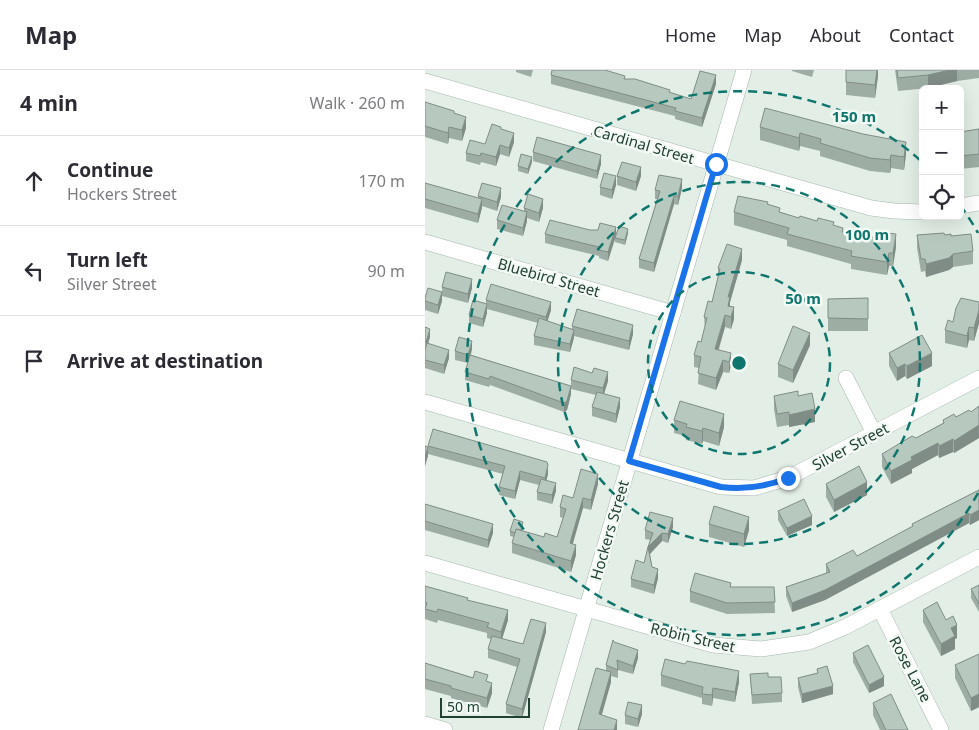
<!DOCTYPE html>
<html lang="en">
<head>
<meta charset="utf-8">
<style>
  :root { --surface:#fff; --page:#f7f7f7; --text:#2b2b33; --muted:#7c7c81; --line:#e1e1e2 }
  body { margin:0; font-family:"Noto Sans",sans-serif; background:var(--page); color:var(--text) }
  .controls { position:absolute; right:15px; top:15px; display:grid; overflow:hidden; border-radius:8px; box-shadow:0 5px 20px #0002 }
  .controls button { width:45px; height:45px; display:grid; place-items:center; padding:0; border:0; border-bottom:1px solid var(--line); background:var(--surface); color:var(--text); font:25px sans-serif }
  .scale { position:absolute; left:15px; bottom:12px; width:90px; box-sizing:border-box; padding-left:5px; border:2px solid #204132; border-top:0; font-size:14px; line-height:18px; white-space:nowrap; color:#204132; -webkit-text-stroke:4px #f3faf5; paint-order:stroke }
  .stop { position:absolute; width:15px; height:15px; margin:-11px; border:4px solid #1a73e8; border-radius:50%; background:#fff }
  .stop.end { background:#1a73e8; border-color:#fff; box-shadow:0 1px 5px #0008 }
  .list { margin:0; padding:0; list-style:none }
  h2 { display:flex; justify-content:space-between; align-items:center; height:65px; margin:0; padding:0 20px; font-size:21px }
  h2 small { font-size:16px; font-weight:400; color:var(--muted) }
  .list li { display:grid; grid-template-columns:32px 1fr auto; gap:15px; align-items:center; box-sizing:border-box; height:90px; padding:0 20px; border-top:1px solid var(--line) }
  .list b { display:block; font-size:19px; white-space:nowrap }
  .list p { margin:0; font-size:16px; white-space:nowrap; color:var(--muted) }
  .list em { font-size:16px; font-style:normal; color:var(--muted) }
  .icon { flex:none; width:28px; height:28px; fill:none; stroke:currentColor; stroke-width:2; stroke-linecap:round; stroke-linejoin:round }
  .map { position:relative; flex:none; width:554px; height:660px; overflow:hidden }
  header { display:flex; align-items:center; gap:30px; box-sizing:border-box; height:70px; padding:0 25px; background:var(--surface); border-bottom:1px solid var(--line) }
  header strong { font-size:24px }
  nav { display:flex; gap:28px; margin-inline-start:auto; font-size:18px }
  main { display:flex }
  aside { flex:1; background:var(--surface) }
  .map>svg:first-child { display:block }
  .lines { fill:none; stroke-linecap:round; stroke-linejoin:round }
  .minor-casing { stroke:#a4b7ac; stroke-width:16 }
  .minor { stroke:#fff; stroke-width:15 }
  .wall { fill:#9dada4 }
  .shaded-wall { fill:#808d86 }
  .building { fill:#b7c9bf; stroke:#808d86 }
  .route { stroke:#1a73e8; stroke-width:6 }
  .ring { fill:none; stroke:#0f766e; stroke-width:2.5; stroke-dasharray:9 6 }
  .labels { text-anchor:middle; dominant-baseline:central; stroke-width:5; stroke-linejoin:round; paint-order:stroke }
  .street-label { font-size:15px; fill:#204132; stroke:#f3faf5 }
  .centre { fill:#0f766e; stroke:#f3faf5; stroke-width:2.5 }
  .ring-label { font-size:15px; text-anchor:middle; font-weight:bold; fill:#0f766e; stroke:#f3faf5; stroke-width:5; stroke-linejoin:round; paint-order:stroke }
</style>
</head>
<body>
<header>
<strong>Map</strong>
<nav><a>Home</a><a>Map</a><a>About</a><a>Contact</a></nav>
</header>
<main>
<aside>
<h2>4 min<small>Walk · 260 m</small></h2>
<ul class="list">
<li><svg class="icon" aria-label="ahead" viewBox="0 0 24 24"><path d="M12 20V5M6 11l6-6 6 6"/></svg><div><b>Continue</b><p>Hockers Street</p></div><em>170 m</em></li>
<li><svg class="icon" aria-label="left" viewBox="0 0 24 24"><path d="M17 20v-9H6M10 6l-5 5 5 5"/></svg><div><b>Turn left</b><p>Silver Street</p></div><em>90 m</em></li>
<li><svg class="icon" aria-label="arrive" viewBox="0 0 24 24"><path d="M6 21V4h12l-3 4 3 4H6"/></svg><div><b>Arrive at destination</b></div></li>
</ul>
</aside>
<div class="map">
<svg width="554" height="660" viewBox="0 0 554 660">
  <rect width="100%" height="100%" fill="#e2eee6"/>
  <g class="lines">
    <g class="minor-casing">
      <g id="minor">
        <polyline points="0,11 446,138 469,141 498,142"/>
        <polyline points="535,136 554,133"/>
        <polyline points="0,172 248,243"/>
        <polyline points="421,308 449,363"/>
        <polyline points="0,332 296,417 329,418 363,408 554,308"/>
        <polyline points="0,493 288,575 336,579 384,572 420,557 554,487"/>
        <polyline points="455,539 516,660"/>
        <polyline points="0,654 20,660"/>
        <polyline points="126,660 319,0"/>
      </g>
    </g>
    <use href="#minor" class="minor"/>
  </g>
  <g class="wall">
    <polygon points="91,0 108,0 106,7 91,2"/>
    <polygon points="367,0 389,0 387,7 367,1"/>
    <polygon points="421,0 453,0 453,6 450,28 421,25"/>
    <polygon points="470,0 554,0 554,8 532,11 503,18 473,21"/>
    <polygon points="126,5 200,9 266,29 291,14 277,57 250,49 250,46 126,14"/>
    <polygon points="0,32 29,44 41,58 37,71 24,68 23,74 0,67"/>
    <polygon points="340,38 481,84 479,100 466,98 465,103 445,101 395,86 395,81 375,76 374,81 335,70 335,57"/>
    <polygon points="76,59 89,72 84,87 75,84 71,96 56,92 55,95 41,91 41,83 60,74"/>
    <polygon points="554,59 554,97 535,99 535,62"/>
    <polygon points="498,67 498,96 495,81 495,68"/>
    <polygon points="108,82 176,94 172,109 108,91"/>
    <polygon points="107,92 103,104 93,101 93,96"/>
    <polygon points="192,106 216,106 211,121 192,115"/>
    <polygon points="0,113 53,128 53,126 76,127 72,141 57,136 53,153 0,138"/>
    <polygon points="191,115 187,129 175,125 175,117"/>
    <polygon points="257,118 253,135 249,134 229,202 214,198 214,189 232,129 230,129 230,120"/>
    <polygon points="343,134 355,142 374,148 409,155 418,162 471,177 468,196 464,196 462,205 426,199 426,194 362,176 362,170 309,155 309,142"/>
    <polygon points="99,138 118,138 114,152 102,148 102,151 98,166 72,159 72,150 99,141"/>
    <polygon points="191,157 183,191 174,188 174,186 120,173 120,164 165,160 173,160"/>
    <polygon points="203,163 200,175 190,172 190,168"/>
    <polygon points="492,165 520,165 526,166 548,181 548,194 528,197 524,200 501,207 500,201 496,202 492,178"/>
    <polygon points="317,190 305,232 305,236 309,249 306,259 300,257 294,279 306,295 304,303 298,302 291,320 273,314 274,298 269,297 269,285 276,272 280,259 279,247 287,232 293,208 293,198"/>
    <polygon points="17,217 47,218 43,233 17,226"/>
    <polygon points="0,228 17,231 13,244 0,240"/>
    <polygon points="443,228 443,261 403,261 403,229"/>
    <polygon points="61,230 126,240 122,251 147,259 147,256 208,264 204,280 149,266 145,282 109,275 109,266 113,253 62,239 62,243 58,257 44,253 44,245 61,234"/>
    <polygon points="554,232 554,253 549,271 544,270 542,278 520,273 520,260 528,252"/>
    <polygon points="0,257 5,267 3,274 24,288 19,304 0,298"/>
    <polygon points="385,275 368,313 353,307 353,294"/>
    <polygon points="47,279 46,285 146,316 146,310 183,311 179,324 195,337 191,353 167,346 167,337 171,325 146,319 146,324 142,340 139,342 65,315 64,317 40,310 40,302 43,293 30,290 30,281"/>
    <polygon points="464,283 507,296 482,309 480,306 472,311 464,296"/>
    <polygon points="349,326 373,326 390,352 364,357 364,355 352,357 349,339"/>
    <polygon points="554,336 554,368 529,383 528,382 514,388 513,385 487,399 487,403 466,414 457,397 457,384 491,368 518,353 518,350 546,342"/>
    <polygon points="249,350 299,357 294,376 278,371 277,374 261,370 261,366 249,363"/>
    <polygon points="0,376 3,377 3,376 123,404 121,410 131,421 127,434 112,430 112,422 114,415 95,410 90,429 74,425 74,417 78,404 3,384 0,396"/>
    <polygon points="173,414 166,440 158,438 147,474 151,485 146,502 87,483 87,473 89,467 85,466 85,461 98,457 97,461 119,467 132,467 138,448 135,447 135,437 148,428"/>
    <polygon points="401,414 442,425 409,442 401,427"/>
    <polygon points="554,420 554,450 545,455 544,453 400,530 367,542 361,526 361,517 401,503 401,494 432,486 487,457 487,454"/>
    <polygon points="0,434 68,463 63,478 0,460"/>
    <polygon points="353,441 387,455 362,466 353,450"/>
    <polygon points="284,454 324,460 319,477 284,467"/>
    <polygon points="248,457 243,473 237,471 225,484 227,497 233,508 229,524 206,517 206,509 219,493 225,470 220,469 220,460"/>
    <polygon points="554,515 554,542 546,528 546,519"/>
    <polygon points="0,516 43,530 83,550 77,569 98,574 121,562 97,648 81,643 81,634 92,597 63,588 63,579 66,569 62,568 62,563 13,550 12,553 0,549"/>
    <polygon points="306,517 349,517 350,543 302,544 265,532 265,521"/>
    <polygon points="498,540 521,550 532,568 530,569 530,579 516,586 498,552"/>
    <polygon points="189,572 213,588 208,604 193,600 193,608 186,606 186,612 176,645 192,660 153,660 181,600 181,595"/>
    <polygon points="428,583 459,616 444,623 428,592"/>
    <polygon points="554,584 554,637 546,641 530,608 530,595"/>
    <polygon points="0,593 63,612 67,623 62,638 26,628 26,626 0,619"/>
    <polygon points="392,599 408,624 377,633 373,617 373,608 392,603"/>
    <polygon points="325,604 343,607 357,623 357,632 327,634"/>
    <polygon points="236,605 314,612 310,632 288,628 287,636 277,634 277,628 236,616"/>
    <polygon points="448,633 483,660 455,660 448,645"/>
    <polygon points="217,644 213,657 200,654 200,645"/>
  </g>
  <g class="shaded-wall">
    <polygon points="452,0 453,0 453,6 450,28 450,15"/>
    <polygon points="525,0 532,0 532,11 503,18 503,5"/>
    <polygon points="291,5 291,14 277,57 277,48"/>
    <polygon points="41,47 41,58 37,71 37,60"/>
    <polygon points="24,57 24,68 23,74 23,63"/>
    <polygon points="89,63 89,72 84,87 84,78"/>
    <polygon points="375,63 375,76 374,81 374,68"/>
    <polygon points="481,72 481,84 479,100 479,87"/>
    <polygon points="75,75 75,84 71,96 71,87"/>
    <polygon points="176,85 176,94 172,109 172,101"/>
    <polygon points="466,85 466,98 465,103 465,90"/>
    <polygon points="107,87 107,92 103,104 103,99"/>
    <polygon points="216,97 216,106 211,121 211,112"/>
    <polygon points="191,106 191,115 187,129 187,120"/>
    <polygon points="257,109 257,118 253,135 253,126"/>
    <polygon points="76,118 76,127 72,141 72,132"/>
    <polygon points="249,126 249,134 229,202 229,193"/>
    <polygon points="57,129 57,138 53,153 53,144"/>
    <polygon points="118,129 118,138 114,152 114,143"/>
    <polygon points="102,142 102,151 98,166 98,158"/>
    <polygon points="191,157 191,166 183,191 183,182"/>
    <polygon points="203,159 203,163 200,175 200,170"/>
    <polygon points="471,164 471,177 468,196 468,183"/>
    <polygon points="317,179 317,190 305,232 305,239 303,247 303,227"/>
    <polygon points="464,183 464,196 462,205 462,192"/>
    <polygon points="528,184 528,197 524,200 501,207 501,194"/>
    <polygon points="47,209 47,218 43,233 43,224"/>
    <polygon points="17,222 17,231 13,244 13,235"/>
    <polygon points="126,232 126,240 121,256 121,247"/>
    <polygon points="62,234 62,243 58,257 58,249"/>
    <polygon points="309,237 309,249 306,259 306,247"/>
    <polygon points="554,240 554,253 549,271 549,258"/>
    <polygon points="300,245 300,257 290,290 290,279"/>
    <polygon points="208,255 208,264 204,280 204,271"/>
    <polygon points="544,257 544,270 542,278 542,266"/>
    <polygon points="5,259 5,267 1,281 1,272"/>
    <polygon points="149,260 149,268 145,282 145,274"/>
    <polygon points="385,263 385,275 368,313 368,300"/>
    <polygon points="47,271 47,279 43,293 43,285"/>
    <polygon points="24,280 24,288 19,304 19,295"/>
    <polygon points="306,283 306,295 304,303 304,292"/>
    <polygon points="507,283 507,296 482,309 482,296"/>
    <polygon points="298,290 298,302 291,320 291,308"/>
    <polygon points="480,294 480,306 472,311 472,298"/>
    <polygon points="183,302 183,311 178,327 178,318"/>
    <polygon points="146,316 146,324 142,340 139,342 139,333"/>
    <polygon points="195,328 195,337 191,353 191,344"/>
    <polygon points="390,339 390,352 364,357 364,345"/>
    <polygon points="299,344 299,357 294,376 294,363"/>
    <polygon points="554,355 554,368 529,383 529,371"/>
    <polygon points="278,358 278,371 277,374 277,361"/>
    <polygon points="528,369 528,382 514,388 514,376"/>
    <polygon points="513,373 513,385 487,399 487,403 466,414 466,401 486,387"/>
    <polygon points="3,377 3,386 0,396 0,387"/>
    <polygon points="123,395 123,404 120,417 120,408"/>
    <polygon points="95,401 95,410 90,429 90,421"/>
    <polygon points="173,404 173,414 166,440 166,430"/>
    <polygon points="442,412 442,425 409,442 409,430"/>
    <polygon points="131,413 131,421 127,434 127,425"/>
    <polygon points="158,428 158,438 145,484 145,473"/>
    <polygon points="554,440 554,450 545,455 545,445"/>
    <polygon points="544,443 544,453 400,530 367,542 367,533"/>
    <polygon points="387,446 387,455 362,466 362,458"/>
    <polygon points="324,447 324,460 319,477 319,464"/>
    <polygon points="248,448 248,457 243,473 243,464"/>
    <polygon points="68,454 68,463 63,478 63,470"/>
    <polygon points="237,463 237,471 223,486 223,477"/>
    <polygon points="151,475 151,485 146,502 146,491"/>
    <polygon points="233,499 233,508 229,524 229,515"/>
    <polygon points="83,540 83,550 76,572 76,562"/>
    <polygon points="121,553 121,562 97,648 97,639"/>
    <polygon points="532,555 532,568 530,569 530,579 516,586 516,574 526,558"/>
    <polygon points="213,580 213,588 208,604 208,596"/>
    <polygon points="314,601 314,612 310,632 310,622"/>
    <polygon points="186,602 186,612 174,655 174,644"/>
    <polygon points="459,607 459,616 444,623 444,615"/>
    <polygon points="67,613 67,623 62,638 62,628"/>
    <polygon points="408,616 408,624 377,633 377,624"/>
    <polygon points="288,618 288,628 287,636 287,625"/>
    <polygon points="554,624 554,637 546,641 546,628"/>
    <polygon points="217,635 217,644 213,657 213,649"/>
    <polygon points="192,650 192,660 189,660"/>
  </g>
  <g class="building">
    <polygon points="127,0 180,0 200,6 199,9 210,9 245,20 244,22 266,29 275,1 291,5 277,48 250,41 251,38 126,5"/>
    <polygon points="421,0 452,0 450,15 421,12"/>
    <polygon points="472,0 525,0 503,5 473,8"/>
    <polygon points="0,32 29,41 29,43 41,47 37,60 24,57 23,63 0,56"/>
    <polygon points="340,38 438,64 481,72 479,87 466,85 465,90 445,88 395,73 396,69 375,63 374,68 335,57"/>
    <polygon points="67,54 76,57 76,59 89,63 84,78 75,75 71,87 56,83 55,86 41,83 45,70 60,74"/>
    <polygon points="554,59 554,84 535,86 535,62"/>
    <polygon points="112,67 176,85 172,101 108,82"/>
    <polygon points="498,67 498,84 495,68"/>
    <polygon points="96,84 107,87 103,99 93,96"/>
    <polygon points="197,92 216,97 211,112 192,106"/>
    <polygon points="179,103 191,106 187,120 175,117"/>
    <polygon points="234,105 257,109 253,126 249,126 229,193 214,189 235,121 230,120"/>
    <polygon points="0,113 57,129 53,144 0,129"/>
    <polygon points="57,113 76,118 72,132 53,126"/>
    <polygon points="103,124 118,129 114,143 99,138"/>
    <polygon points="313,126 343,132 342,134 355,138 354,142 374,148 375,146 392,151 393,148 409,152 408,155 418,158 417,162 453,168 454,162 471,164 468,183 464,183 462,192 426,186 427,181 362,164 364,158 309,142"/>
    <polygon points="77,135 102,142 98,158 72,150"/>
    <polygon points="125,150 165,160 173,160 175,153 191,157 183,182 174,180 174,177 120,164"/>
    <polygon points="194,156 203,159 200,170 190,168"/>
    <polygon points="519,163 520,165 526,164 526,166 546,164 548,181 528,184 524,188 501,194 500,189 496,189 492,165"/>
    <polygon points="302,174 317,179 303,227 305,227 303,236 309,237 306,247 300,245 290,279 306,283 304,292 298,290 291,308 273,303 276,287 269,285 273,271 276,272 282,248 279,247 283,231 287,232 295,199 293,198"/>
    <polygon points="21,202 47,209 43,224 17,217"/>
    <polygon points="66,214 126,232 121,247 61,230"/>
    <polygon points="3,218 17,222 13,235 0,231 0,228"/>
    <polygon points="443,228 443,249 403,248 403,229"/>
    <polygon points="536,228 554,232 554,240 549,258 544,257 542,266 520,260 523,250 528,252 531,238"/>
    <polygon points="48,230 62,234 58,249 44,245"/>
    <polygon points="152,239 208,255 204,271 147,256"/>
    <polygon points="114,248 149,260 145,274 109,266"/>
    <polygon points="368,256 385,263 368,300 353,294"/>
    <polygon points="0,257 5,259 1,272 0,271"/>
    <polygon points="497,265 507,283 482,296 480,294 472,298 464,283"/>
    <polygon points="34,267 47,271 43,285 30,281"/>
    <polygon points="2,273 24,280 19,295 0,290 0,280"/>
    <polygon points="45,285 146,316 142,331 139,333 65,306 64,309 40,302"/>
    <polygon points="149,297 167,303 169,298 183,302 178,318 146,310"/>
    <polygon points="373,321 373,326 387,323 390,339 364,345 364,342 352,344 349,326"/>
    <polygon points="172,322 195,328 191,344 167,337"/>
    <polygon points="255,331 299,344 294,363 278,358 277,361 261,357 262,354 249,350"/>
    <polygon points="554,336 554,355 529,371 528,369 514,376 513,373 486,387 487,390 466,401 457,384 487,366 491,368 519,353 518,350 529,344 531,347 544,340 546,342"/>
    <polygon points="8,359 122,392 123,395 120,408 95,401 90,421 74,417 80,396 3,376"/>
    <polygon points="0,376 3,377 0,387"/>
    <polygon points="434,396 442,412 409,430 401,414"/>
    <polygon points="156,399 173,404 166,430 158,428 145,473 151,475 146,491 87,473 91,459 119,467 120,463 132,467 141,439 135,437 138,425 148,428"/>
    <polygon points="116,409 131,413 127,425 112,422"/>
    <polygon points="554,420 554,440 545,445 544,443 400,520 367,533 361,517 405,502 401,494 428,480 432,486 488,456 487,454"/>
    <polygon points="379,429 387,446 362,458 353,441"/>
    <polygon points="0,434 68,454 63,470 0,451"/>
    <polygon points="289,436 324,447 319,464 284,454"/>
    <polygon points="225,442 248,448 243,464 237,463 223,477 228,463 220,460"/>
    <polygon points="89,449 98,452 96,460 91,459 90,463 85,461"/>
    <polygon points="223,477 227,497 233,499 229,515 206,509 211,490 219,493"/>
    <polygon points="270,503 306,513 305,517 349,517 350,532 302,533 265,521"/>
    <polygon points="554,515 554,534 546,519"/>
    <polygon points="0,516 43,528 42,530 83,540 76,562 62,557 64,553 13,539 12,542 0,539 2,533 0,532"/>
    <polygon points="512,532 521,550 528,546 532,555 526,558 530,566 516,574 498,540"/>
    <polygon points="106,549 121,553 97,639 81,634 95,589 63,579 67,566 98,574"/>
    <polygon points="188,570 189,572 213,580 208,596 192,590 193,600 181,595"/>
    <polygon points="443,575 459,607 444,615 428,583"/>
    <polygon points="554,584 554,624 546,628 530,595"/>
    <polygon points="240,589 260,594 262,591 314,601 310,622 288,618 287,625 277,624 278,617 236,605"/>
    <polygon points="0,593 48,608 50,601 63,605 61,611 67,613 62,628 26,618 26,616 0,609"/>
    <polygon points="402,596 408,616 377,624 373,608 393,603 392,599"/>
    <polygon points="171,598 186,602 174,644 192,650 189,660 153,660"/>
    <polygon points="343,603 343,607 356,607 357,623 327,625 325,604"/>
    <polygon points="466,624 483,660 461,660 448,633"/>
    <polygon points="203,632 217,635 213,649 200,645"/>
  </g>
  <g class="lines">
    <path class="route" d="M291,94L204,391L296,417C320,420 340,417 363,408"/>
  </g>
  <g class="ring">
    <circle cx="314" cy="293" r="91"/>
    <circle cx="314" cy="293" r="181"/>
    <path d="M553 423A272 272 0 1 1 496 91M535 135A272 272 0 0 1 553 163"/>
  </g>
  <g class="labels">
    <g class="street-label">
      <text transform="translate(219 74) rotate(16)">Cardinal Street</text>
      <text transform="translate(124 207) rotate(16)">Bluebird Street</text>
      <text transform="translate(425 376) rotate(-28)">Silver Street</text>
      <text transform="translate(184 460) rotate(-74)">Hockers Street</text>
      <text transform="translate(268 567) rotate(13)">Robin Street</text>
      <text transform="translate(486 599) rotate(62)">Rose Lane</text>
    </g>
  </g>
  <circle cx="314" cy="293" r="8" class="centre"/>
  <g class="ring-label">
    <text x="429" y="52">150 m</text>
    <text x="442" y="170">100 m</text>
    <text x="378" y="234">50 m</text>
  </g>
</svg>
<div class="controls">
<button>+</button>
<button>−</button>
<button><svg class="icon" aria-label="locate" viewBox="0 0 24 24"><circle cx="12" cy="12" r="6"/><path d="M12 2v4M12 18v4M2 12h4M18 12h4"/></svg></button>
</div>
<div class="scale">50 m</div>
<div class="stop" style="left:291px;top:94px"></div>
<div class="stop end" style="left:363px;top:408px"></div>
</div>
</main>
</body>
</html>
